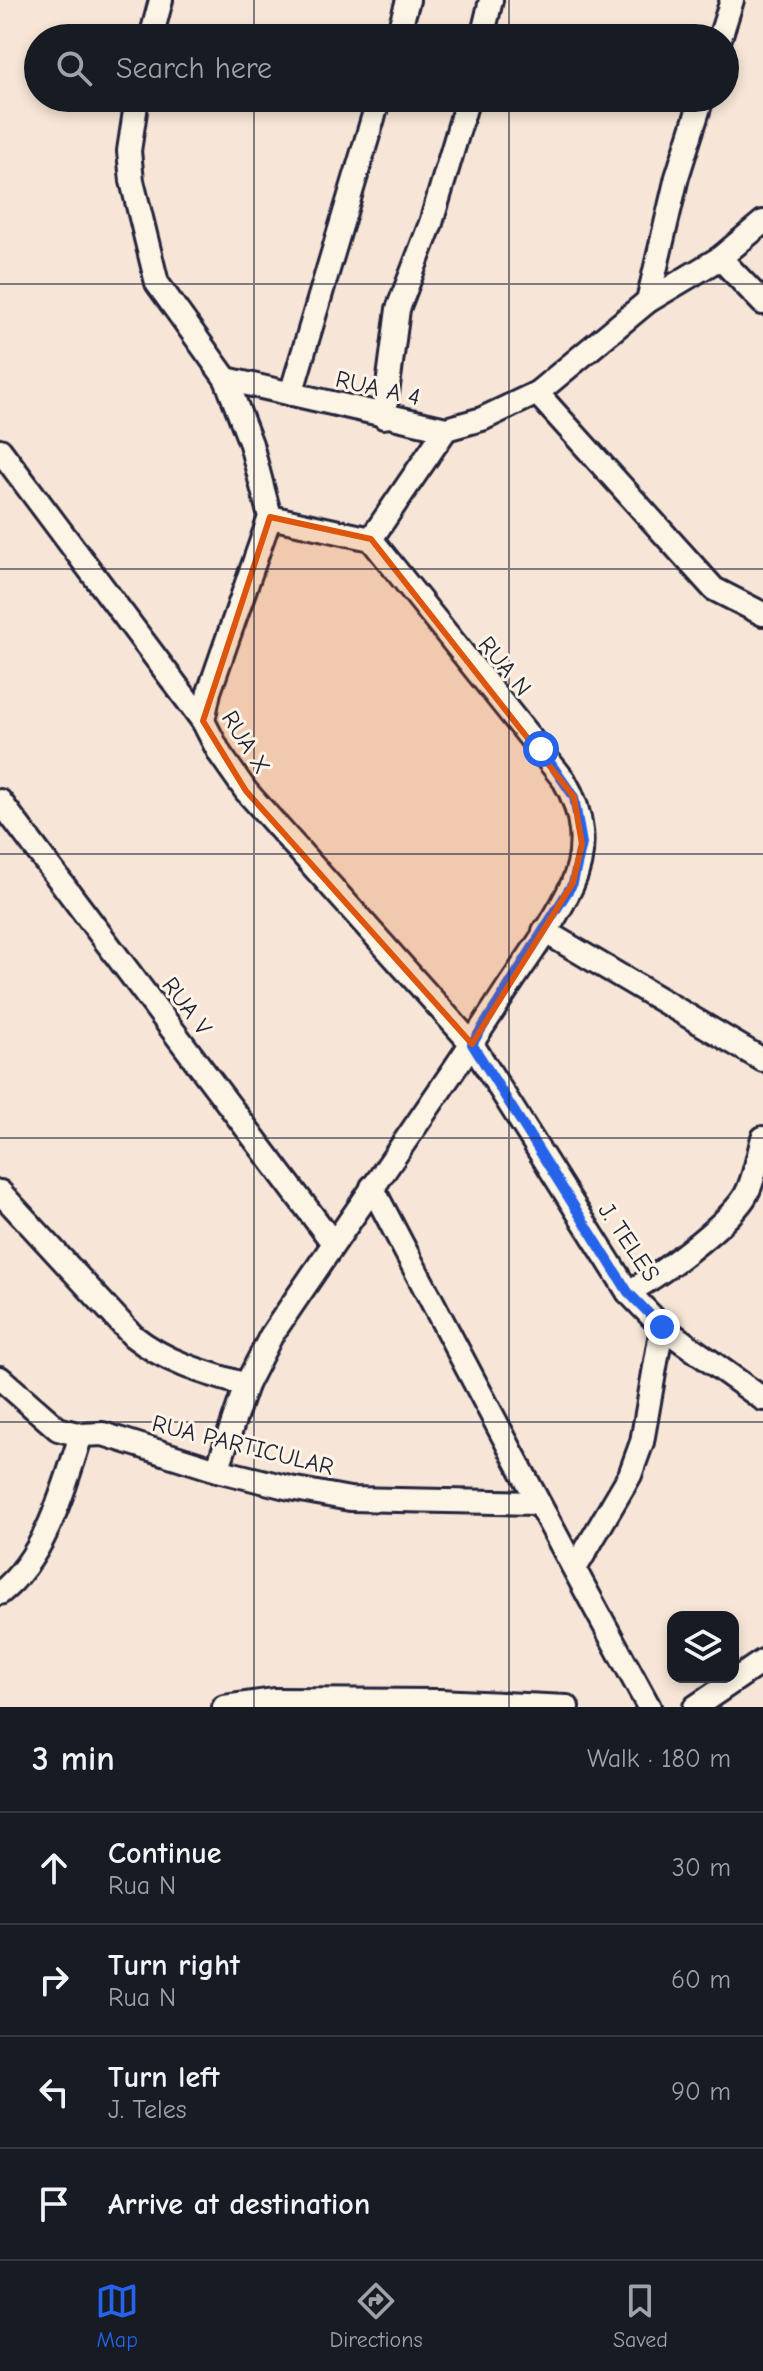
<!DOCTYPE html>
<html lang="en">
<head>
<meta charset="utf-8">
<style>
  :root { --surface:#171b24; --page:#242831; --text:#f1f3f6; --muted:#9ea1a6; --line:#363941; --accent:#2563eb }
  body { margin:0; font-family:"Comic Neue",sans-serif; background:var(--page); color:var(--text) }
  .controls { position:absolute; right:24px; bottom:24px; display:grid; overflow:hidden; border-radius:16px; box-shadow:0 4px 12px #0003 }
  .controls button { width:72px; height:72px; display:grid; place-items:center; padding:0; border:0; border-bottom:2px solid var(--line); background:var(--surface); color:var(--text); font:40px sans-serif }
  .stop { position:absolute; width:24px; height:24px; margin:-18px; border:6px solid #2563eb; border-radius:50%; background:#fff }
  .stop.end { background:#2563eb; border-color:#fff; box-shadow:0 2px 8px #0008 }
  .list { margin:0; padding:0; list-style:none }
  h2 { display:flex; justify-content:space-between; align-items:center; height:104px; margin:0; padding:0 32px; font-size:34px }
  h2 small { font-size:26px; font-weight:400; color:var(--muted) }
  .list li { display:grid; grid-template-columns:52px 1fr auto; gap:24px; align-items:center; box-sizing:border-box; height:112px; padding:0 32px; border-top:2px solid var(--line) }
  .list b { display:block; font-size:30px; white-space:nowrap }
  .list p { margin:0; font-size:26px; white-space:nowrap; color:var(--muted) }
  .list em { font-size:26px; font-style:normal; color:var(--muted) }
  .icon { flex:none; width:44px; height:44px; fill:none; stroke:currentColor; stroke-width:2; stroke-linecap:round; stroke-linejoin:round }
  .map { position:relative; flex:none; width:763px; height:1707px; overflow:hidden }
  .search { position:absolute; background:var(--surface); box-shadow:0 4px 12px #0003; left:24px; right:24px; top:24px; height:88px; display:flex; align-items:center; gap:20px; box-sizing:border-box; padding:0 28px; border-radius:44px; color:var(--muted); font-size:30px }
  .sheet { height:552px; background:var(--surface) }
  nav { display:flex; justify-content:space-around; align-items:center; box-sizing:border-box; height:112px; border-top:2px solid var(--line); background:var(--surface); font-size:22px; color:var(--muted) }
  nav a { display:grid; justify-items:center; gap:4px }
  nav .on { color:var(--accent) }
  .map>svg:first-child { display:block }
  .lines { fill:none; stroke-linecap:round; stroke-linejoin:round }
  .street-casing { stroke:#22223b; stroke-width:28 }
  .street { stroke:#fcf5e5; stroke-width:22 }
  .route { stroke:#2563eb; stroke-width:10 }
  .marked { fill:#de560e; fill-opacity:0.2; stroke:#de560e; stroke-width:6; stroke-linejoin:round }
  .grid { fill:none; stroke:#22223b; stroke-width:2; stroke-opacity:0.55 }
  .labels { text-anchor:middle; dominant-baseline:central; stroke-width:6; stroke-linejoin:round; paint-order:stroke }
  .street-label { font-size:24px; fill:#22223b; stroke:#fcf5e5 }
</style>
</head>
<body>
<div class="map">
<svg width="763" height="1707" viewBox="0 0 763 1707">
  <rect width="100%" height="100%" fill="#f7e6d7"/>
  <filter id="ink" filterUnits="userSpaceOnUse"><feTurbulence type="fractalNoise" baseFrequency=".0125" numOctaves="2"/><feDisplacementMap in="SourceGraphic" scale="16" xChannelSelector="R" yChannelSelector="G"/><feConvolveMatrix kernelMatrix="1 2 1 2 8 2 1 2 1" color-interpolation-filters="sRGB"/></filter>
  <g filter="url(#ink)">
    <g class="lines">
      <g class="street-casing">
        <g id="street">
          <polyline points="151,38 161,0"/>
          <polyline points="397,38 408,0"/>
          <polyline points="482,38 491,0"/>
          <polyline points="720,38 732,0"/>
          <polyline points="137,98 129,151 132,181 157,283 226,379 446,429 482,419 537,393 648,301 720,258 763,222"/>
          <polyline points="720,258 763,303"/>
          <polyline points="648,301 677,177 702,98"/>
          <polyline points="537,393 714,589 763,614"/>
          <polyline points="291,394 379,98"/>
          <polyline points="384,417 398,309 431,223 468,98"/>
          <polyline points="0,450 203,721 220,754 246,791 472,1044 628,1292 662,1327 642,1442 630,1475 576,1567"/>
          <polyline points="270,517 371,539"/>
          <polyline points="371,539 446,429"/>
          <polyline points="203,721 209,692 270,517 251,444 226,379"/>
          <polyline points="0,801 333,1243"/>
          <polyline points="544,931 763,1060"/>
          <path d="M372,1187C463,1361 555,1535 649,1707"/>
          <path d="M0,1192L133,1336C167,1363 205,1373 246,1385"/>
          <path d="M628,1292C658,1277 726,1225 744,1198C754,1183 758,1156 763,1138"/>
          <polyline points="662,1327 763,1399"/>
          <polyline points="0,1378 58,1429 81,1435 103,1434 217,1470 290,1488 350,1499 537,1503"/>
          <path d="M217,1470L246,1385L271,1336C346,1224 425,1116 498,1003C522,965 553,926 572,885C588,850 583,812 564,780L371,539"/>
          <path d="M0,1593C46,1557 64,1488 81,1435"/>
          <polyline points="224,1707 274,1700 439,1701 567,1707"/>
          <polyline points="695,1707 763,1661"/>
        </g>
      </g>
      <use href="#street" class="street"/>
    </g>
  </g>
  <g class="lines" filter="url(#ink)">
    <polyline class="route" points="541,749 574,797 582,844 573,883 472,1044 628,1292 662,1327"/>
  </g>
  <path class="marked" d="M270,517L371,539L574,797L582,844L573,883L472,1044L246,791L203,721Z"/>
  <path class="grid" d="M254,0V38M509,0V38M254,98V1707M509,98V1707M0,284H763M0,569H763M0,854H763M0,1138H763M0,1422H763"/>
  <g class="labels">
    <g class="street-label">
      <text transform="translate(378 388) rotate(13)">RUA A 4</text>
      <text transform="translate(505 666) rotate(51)">RUA N</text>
      <text transform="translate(246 742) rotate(58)">RUA X</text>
      <text transform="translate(187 1006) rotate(53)">RUA V</text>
      <text transform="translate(629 1242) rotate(56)">J. TELES</text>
      <text transform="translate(243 1445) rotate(14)">RUA PARTICULAR</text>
    </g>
  </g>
</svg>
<div class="controls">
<button><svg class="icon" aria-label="layers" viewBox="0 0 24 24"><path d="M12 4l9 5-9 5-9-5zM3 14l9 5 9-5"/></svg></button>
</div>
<div class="stop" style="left:541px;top:749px"></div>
<div class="stop end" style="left:662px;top:1327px"></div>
<div class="search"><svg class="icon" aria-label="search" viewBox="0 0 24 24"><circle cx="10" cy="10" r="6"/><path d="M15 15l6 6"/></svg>Search here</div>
</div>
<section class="sheet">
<h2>3 min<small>Walk · 180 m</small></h2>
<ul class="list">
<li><svg class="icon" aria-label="ahead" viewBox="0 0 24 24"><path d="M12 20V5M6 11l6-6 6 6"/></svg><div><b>Continue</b><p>Rua N</p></div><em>30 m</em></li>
<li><svg class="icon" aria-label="right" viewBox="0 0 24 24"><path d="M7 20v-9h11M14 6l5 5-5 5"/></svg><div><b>Turn right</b><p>Rua N</p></div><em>60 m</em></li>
<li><svg class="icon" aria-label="left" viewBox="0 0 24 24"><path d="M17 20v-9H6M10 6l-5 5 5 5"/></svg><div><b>Turn left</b><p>J. Teles</p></div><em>90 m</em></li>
<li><svg class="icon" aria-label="arrive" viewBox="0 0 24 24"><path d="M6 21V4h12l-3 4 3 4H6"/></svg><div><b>Arrive at destination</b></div></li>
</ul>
</section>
<nav>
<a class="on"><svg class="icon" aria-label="map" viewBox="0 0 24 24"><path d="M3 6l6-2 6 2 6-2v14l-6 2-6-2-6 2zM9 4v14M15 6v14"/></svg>Map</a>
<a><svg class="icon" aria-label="directions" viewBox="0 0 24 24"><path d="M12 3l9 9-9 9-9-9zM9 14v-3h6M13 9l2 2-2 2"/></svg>Directions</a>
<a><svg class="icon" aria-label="saved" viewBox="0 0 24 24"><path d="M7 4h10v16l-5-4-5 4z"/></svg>Saved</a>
</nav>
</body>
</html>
